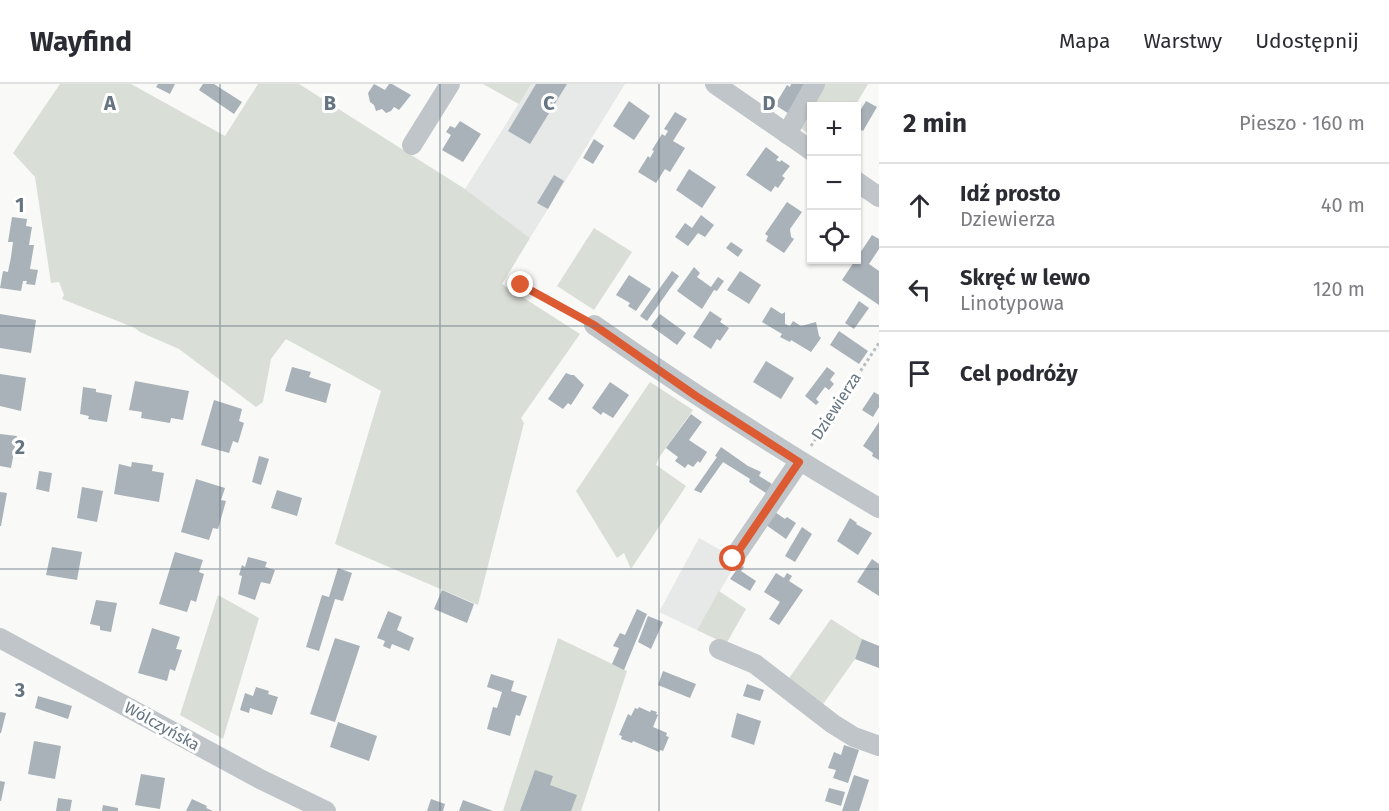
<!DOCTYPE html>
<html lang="pl">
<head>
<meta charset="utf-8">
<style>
  :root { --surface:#fff; --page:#f2f2f3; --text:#2b2b33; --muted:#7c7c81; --line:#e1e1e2 }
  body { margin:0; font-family:"Fira Sans",sans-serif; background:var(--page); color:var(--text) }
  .controls { position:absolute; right:18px; top:18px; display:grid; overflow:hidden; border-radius:0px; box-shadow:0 2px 4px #0004 }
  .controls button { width:54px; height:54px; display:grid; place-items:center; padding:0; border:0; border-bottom:2px solid var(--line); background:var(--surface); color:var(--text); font:30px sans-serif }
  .stop { position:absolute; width:18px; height:18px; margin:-14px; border:4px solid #dd5b32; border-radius:50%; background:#fff }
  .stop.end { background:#dd5b32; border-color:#fff; box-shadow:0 2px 6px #0008 }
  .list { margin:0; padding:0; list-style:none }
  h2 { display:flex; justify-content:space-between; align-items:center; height:78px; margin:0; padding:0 24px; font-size:26px }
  h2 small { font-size:20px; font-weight:400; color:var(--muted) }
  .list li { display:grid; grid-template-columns:39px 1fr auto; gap:18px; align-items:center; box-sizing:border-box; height:84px; padding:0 24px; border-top:2px solid var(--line) }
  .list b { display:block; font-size:22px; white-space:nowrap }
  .list p { margin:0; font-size:20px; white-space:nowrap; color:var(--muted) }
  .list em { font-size:20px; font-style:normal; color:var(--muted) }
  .icon { flex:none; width:33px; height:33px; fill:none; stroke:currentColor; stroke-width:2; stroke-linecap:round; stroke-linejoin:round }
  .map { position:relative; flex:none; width:879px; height:727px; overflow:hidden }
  header { display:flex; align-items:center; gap:36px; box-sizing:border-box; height:84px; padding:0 30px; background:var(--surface); border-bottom:2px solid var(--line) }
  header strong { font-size:28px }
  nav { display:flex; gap:33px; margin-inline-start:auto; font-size:21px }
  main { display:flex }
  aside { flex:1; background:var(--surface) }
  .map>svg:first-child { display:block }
  .built { fill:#e7e8e8 }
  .green { fill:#d9ded6 }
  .building { fill:#a9b2b8 }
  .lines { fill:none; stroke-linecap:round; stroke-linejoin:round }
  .path { stroke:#bbbec1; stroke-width:3; stroke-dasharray:3 3; stroke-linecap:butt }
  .minor { stroke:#c0c5c9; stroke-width:20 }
  .route { stroke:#dd5b32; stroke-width:8 }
  .grid { fill:none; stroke:#657481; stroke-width:1.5; stroke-opacity:0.55 }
  .labels { text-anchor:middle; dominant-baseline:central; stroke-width:6; stroke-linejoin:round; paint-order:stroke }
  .street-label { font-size:16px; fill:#657481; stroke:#fff }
  .grid-label { font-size:20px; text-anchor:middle; font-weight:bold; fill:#657481; stroke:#fff; stroke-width:6; stroke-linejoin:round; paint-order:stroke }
</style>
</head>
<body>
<header>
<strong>Wayfind</strong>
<nav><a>Mapa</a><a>Warstwy</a><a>Udostępnij</a></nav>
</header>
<main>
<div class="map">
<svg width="879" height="727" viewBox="0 0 879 727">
  <rect width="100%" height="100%" fill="#f9f9f7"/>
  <g class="built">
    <polygon points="531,0 625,0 530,154 465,105"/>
    <polygon points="699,454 731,472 735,481 697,546 659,528"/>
  </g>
  <g class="green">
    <polygon points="60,0 131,0 225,52 258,0 299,0 465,105 530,154 502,200 580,250 521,334 524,339 478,521 335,460 381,307 286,255 271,275 263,318 256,323 179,265 140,248 135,244 62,215 64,211 59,198 51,199 35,93 13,69"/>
    <polygon points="483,0 531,0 519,20"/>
    <polygon points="822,0 868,0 855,22 812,22 811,52 802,45 800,40"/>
    <polygon points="594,144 632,168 594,226 557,202"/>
    <polygon points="650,298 693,326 658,375 656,381 686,402 631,485 624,469 617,474 576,407"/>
    <polygon points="719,507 746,525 726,560 697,546"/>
    <polygon points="218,511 259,534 223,655 180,631"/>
    <polygon points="831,535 862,555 855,575 821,623 787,597"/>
    <polygon points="558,554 627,587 581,727 503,727"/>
  </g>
  <g class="building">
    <polygon points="158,0 175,0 170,10 156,3"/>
    <polygon points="203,0 214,0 242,18 234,30 199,6"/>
    <polygon points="374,0 385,6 389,0 392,0 411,11 399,26 394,23 391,27 386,29 382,25 376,27 374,21 370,18 368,9"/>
    <polygon points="536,0 567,0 530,60 508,47"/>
    <polygon points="791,0 805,0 791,31 775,21 787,1 790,3"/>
    <polygon points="629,17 650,32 634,56 613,42"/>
    <polygon points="866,17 877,23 863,47 856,44 856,34"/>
    <polygon points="675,28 687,35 673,57 685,64 670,88 665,85 656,99 638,88 648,72 650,74 654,67 652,66 662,50 665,52 668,47 664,45"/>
    <polygon points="460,37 481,50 463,78 442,66 451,51 446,48 450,42 455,44"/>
    <polygon points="594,55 604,62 593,80 583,74"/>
    <polygon points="766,63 779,73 776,76 780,78 781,76 790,82 782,92 785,94 778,104 775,102 771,108 746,91"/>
    <polygon points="689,85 716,103 702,124 676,106"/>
    <polygon points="554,91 564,97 548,125 537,119"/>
    <polygon points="787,118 802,128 790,145 791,153 794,155 784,169 766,157 768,152 765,150"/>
    <polygon points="701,131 714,141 705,153 698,149 688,162 675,153 685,139 692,144"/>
    <polygon points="12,133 27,135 26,142 32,143 29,161 34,161 30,185 38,186 35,201 26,200 27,197 23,197 21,207 0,204 3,187 8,188 11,173 13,158 8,158"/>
    <polygon points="872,151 879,155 879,165 869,180 879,187 879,221 842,196"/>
    <polygon points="731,158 743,166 738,173 726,164"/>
    <polygon points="694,183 700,189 697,193 711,203 718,193 724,197 717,207 714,206 702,225 677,207"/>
    <polygon points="672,187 679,192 647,237 640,232"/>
    <polygon points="740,187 761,201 749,220 727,206"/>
    <polygon points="629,191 651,205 636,227 628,222 630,219 616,211"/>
    <polygon points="859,217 869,224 854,245 845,239"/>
    <polygon points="771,223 782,230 785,228 785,240 790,242 793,237 801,242 816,238 819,252 821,254 811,268 791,256 790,258 780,253 782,250 762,238"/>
    <polygon points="710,227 722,235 720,238 729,244 720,257 717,255 711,265 693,253"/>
    <polygon points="0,230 36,236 31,269 0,264"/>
    <polygon points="660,230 686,249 677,261 651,242"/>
    <polygon points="839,247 868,267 859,280 830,261"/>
    <polygon points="766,277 794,294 781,315 753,298"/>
    <polygon points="292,283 311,288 309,293 331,300 326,319 285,307"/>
    <polygon points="827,283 835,289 830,296 834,300 829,306 825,303 816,315 819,318 816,321 805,312"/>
    <polygon points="566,289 571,291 574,291 584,301 571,321 568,319 563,325 548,315"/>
    <polygon points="0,290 26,294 21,327 0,322"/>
    <polygon points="135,297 189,307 183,336 171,334 170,339 141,334 142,328 129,326"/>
    <polygon points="610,298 629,311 613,334 603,328 601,331 592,324"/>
    <polygon points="83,303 96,305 96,308 112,311 107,338 88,335 89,332 80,330"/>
    <polygon points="874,308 879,311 879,323 873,333 862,326"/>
    <polygon points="214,316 242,325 239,337 244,339 238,359 233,357 229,369 201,361"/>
    <polygon points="691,330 702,338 689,356 707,368 700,379 698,377 693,383 688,380 685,384 675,377 678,373 666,364"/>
    <polygon points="879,338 879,376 872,372 873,369 863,362"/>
    <polygon points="0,350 17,352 11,384 0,382"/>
    <polygon points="721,363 748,382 761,388 759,392 772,400 766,409 749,398 750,395 723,378 701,409 694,406 717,373 715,372"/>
    <polygon points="259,372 269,375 261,401 252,398"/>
    <polygon points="132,378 153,381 152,387 164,389 159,418 114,410 119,380 131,383"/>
    <polygon points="39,387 52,389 49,408 36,405"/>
    <polygon points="196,395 225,404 221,416 226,417 218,445 213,444 209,456 181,448"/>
    <polygon points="82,403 103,407 97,438 77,434"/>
    <polygon points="277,406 302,414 297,432 271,424"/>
    <polygon points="0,408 7,409 1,442 0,442"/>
    <polygon points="775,428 785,435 787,433 796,439 786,455 766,441"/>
    <polygon points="850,434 857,439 856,440 872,449 858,471 837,457"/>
    <polygon points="802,443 812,450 795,478 785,472"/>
    <polygon points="52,463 82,468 77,496 46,491"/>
    <polygon points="175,468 203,476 199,488 204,490 196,518 191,516 187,528 159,520"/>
    <polygon points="248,473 267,478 265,483 275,486 270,500 261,498 255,516 238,510 242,492 239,491 242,481 245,483"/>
    <polygon points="872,475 879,480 879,512 857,498"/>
    <polygon points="740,481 744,483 741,487 756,497 750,507 730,495"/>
    <polygon points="338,484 352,489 343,517 335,515 319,567 306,563 322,511 329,513"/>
    <polygon points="776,489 784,494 787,489 792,492 789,497 803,506 779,541 769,535 780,518 764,508"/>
    <polygon points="442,506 474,520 467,539 434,525"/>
    <polygon points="96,516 117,519 111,548 100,546 100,542 90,540"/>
    <polygon points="637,525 647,530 624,586 612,580 619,564 613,562 620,549 625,551"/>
    <polygon points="388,527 402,533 397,546 414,554 409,567 392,560 390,565 383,562 385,557 377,554"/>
    <polygon points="648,532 663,538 651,565 638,558"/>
    <polygon points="152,544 180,553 176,565 182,566 175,587 170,585 167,597 138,589"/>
    <polygon points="335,554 360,562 335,638 310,630"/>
    <polygon points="862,555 879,562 879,584 855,575"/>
    <polygon points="663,587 696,600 690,614 658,601"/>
    <polygon points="491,590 514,597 511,607 527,612 520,632 516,631 510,652 487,645 493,623 497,624 502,608 487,603"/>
    <polygon points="747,600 764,606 760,617 743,612"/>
    <polygon points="256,603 269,607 268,610 278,613 272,631 250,624 249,629 240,626 245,609 253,612"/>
    <polygon points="38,612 72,622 68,635 35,624"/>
    <polygon points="639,623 650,628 651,626 657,628 656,630 658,631 653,643 667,649 666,652 669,653 663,667 660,666 659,668 633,657 632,659 621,655 622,652 619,651 628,630 631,632 635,624 638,625"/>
    <polygon points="0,628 6,629 1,649 0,649"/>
    <polygon points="737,629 761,637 754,661 731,653"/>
    <polygon points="338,638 377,652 369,677 330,663"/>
    <polygon points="34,657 61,662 55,695 28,690"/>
    <polygon points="844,661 859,666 848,699 833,694 836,686 828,684 834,668 841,671"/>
    <polygon points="535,686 553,692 550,701 577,711 571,727 520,727"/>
    <polygon points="141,690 165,694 160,725 135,721"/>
    <polygon points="854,691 869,696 859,727 842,727"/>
    <polygon points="0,697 5,698 1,717 0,717"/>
    <polygon points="829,704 845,708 841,722 825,717"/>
    <polygon points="58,714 72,716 70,727 56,727"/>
    <polygon points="192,715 207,722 206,724 213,727 186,727"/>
    <polygon points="431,715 445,720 443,727 427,727"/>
    <polygon points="463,716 493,727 459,727"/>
    <polygon points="103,721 118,724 118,727 102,727"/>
  </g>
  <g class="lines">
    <g class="path">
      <polyline points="521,201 579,233"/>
      <polyline points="811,362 879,259"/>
    </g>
    <g class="minor">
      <polyline points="715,0 812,67"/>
      <polyline points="787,50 815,0"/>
      <polyline points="412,61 450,0"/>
      <polyline points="856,97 879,113"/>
      <path d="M594,241C687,306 781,367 879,424"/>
      <polyline points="733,475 799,378"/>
      <polyline points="0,554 260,695 326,727"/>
      <polyline points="719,565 755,580 833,640 854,653 879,662"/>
    </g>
  </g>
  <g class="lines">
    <polyline class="route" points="521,201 594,241 696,312 799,378 733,475"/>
  </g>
  <path class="grid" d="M220,0V727M440,0V727M659,0V727M0,242H879M0,485H879"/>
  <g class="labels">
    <g class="street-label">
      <text transform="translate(836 322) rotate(-57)">Dziewierza</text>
      <text transform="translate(162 642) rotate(29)">Wólczyńska</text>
    </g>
  </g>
  <g class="grid-label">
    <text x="110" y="26">A</text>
    <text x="330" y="26">B</text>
    <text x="549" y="26">C</text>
    <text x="769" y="26">D</text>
    <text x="20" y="128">1</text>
    <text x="20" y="370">2</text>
    <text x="20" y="613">3</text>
  </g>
</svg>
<div class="controls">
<button>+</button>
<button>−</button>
<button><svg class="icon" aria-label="locate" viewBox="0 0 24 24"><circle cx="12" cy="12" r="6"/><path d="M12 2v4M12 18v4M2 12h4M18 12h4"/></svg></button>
</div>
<div class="stop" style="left:733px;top:475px"></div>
<div class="stop end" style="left:521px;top:201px"></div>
</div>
<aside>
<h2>2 min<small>Pieszo · 160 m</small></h2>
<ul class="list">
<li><svg class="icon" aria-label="ahead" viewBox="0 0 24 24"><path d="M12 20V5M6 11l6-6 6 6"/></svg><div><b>Idź prosto</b><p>Dziewierza</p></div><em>40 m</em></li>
<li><svg class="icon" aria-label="left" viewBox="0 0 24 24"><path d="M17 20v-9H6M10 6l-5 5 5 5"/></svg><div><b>Skręć w lewo</b><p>Linotypowa</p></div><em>120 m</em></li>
<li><svg class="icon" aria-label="arrive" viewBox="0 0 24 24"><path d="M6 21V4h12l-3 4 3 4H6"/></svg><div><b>Cel podróży</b></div></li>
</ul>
</aside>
</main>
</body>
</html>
